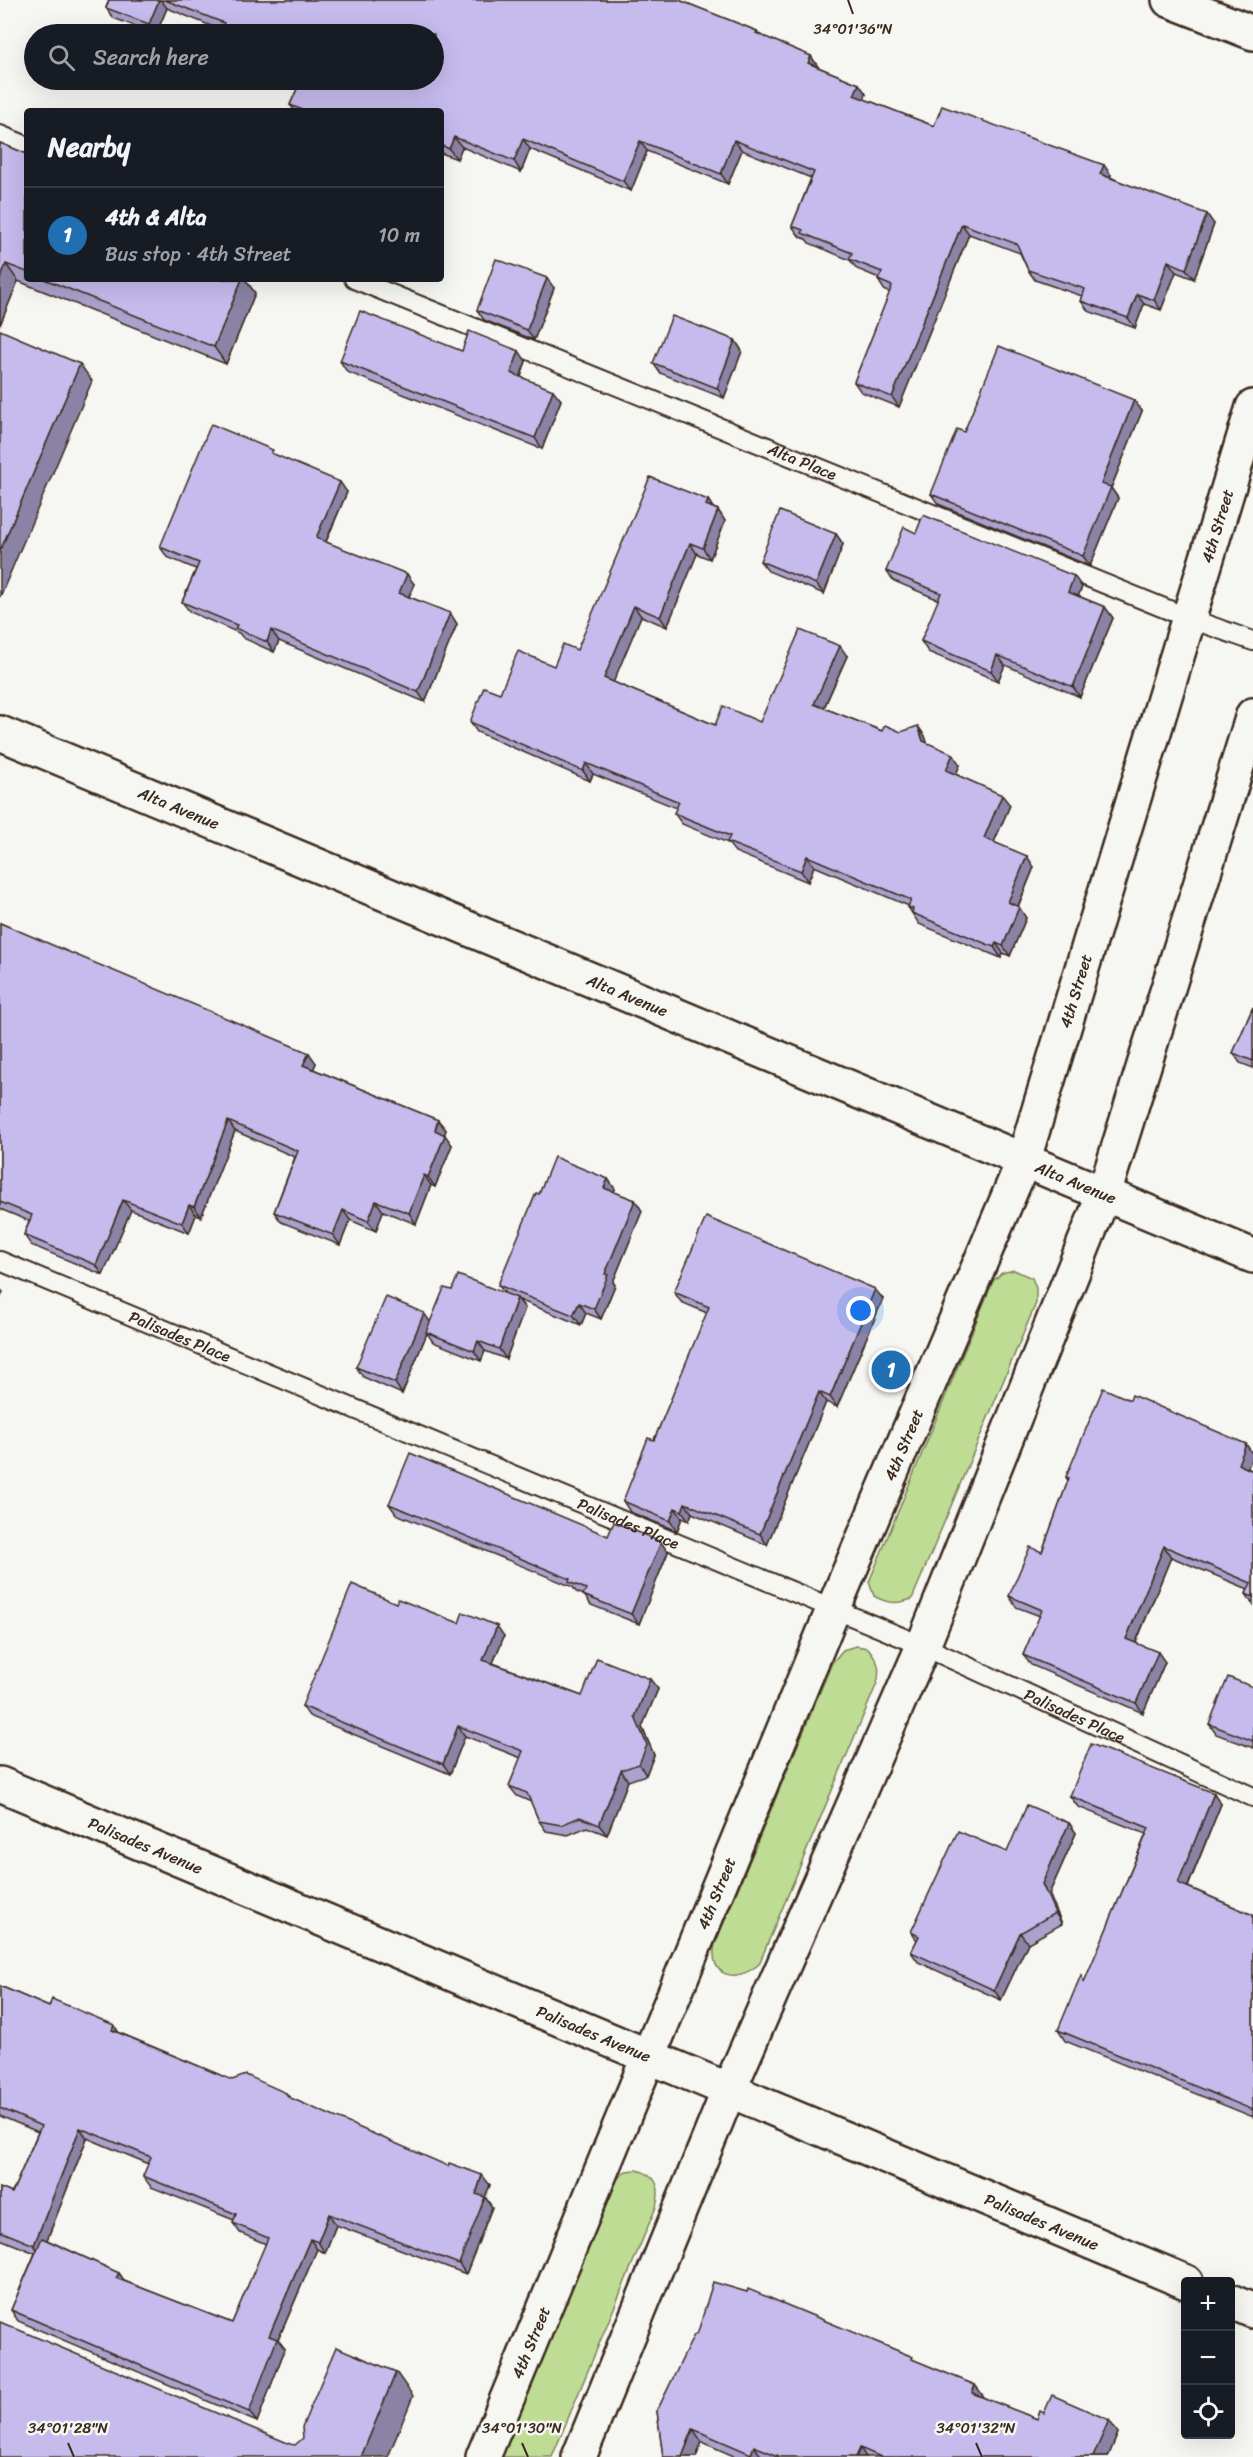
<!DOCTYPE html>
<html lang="en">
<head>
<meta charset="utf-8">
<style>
  :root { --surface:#171b24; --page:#20242c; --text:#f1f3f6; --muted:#9ea1a6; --line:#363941; --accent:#1f6fb2 }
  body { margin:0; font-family:Sriracha,sans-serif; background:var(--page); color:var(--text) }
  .controls { position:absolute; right:18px; bottom:18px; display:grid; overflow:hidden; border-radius:6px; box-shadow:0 6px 24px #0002 }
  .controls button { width:54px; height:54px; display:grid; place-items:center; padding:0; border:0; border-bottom:2px solid var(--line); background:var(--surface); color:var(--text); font:30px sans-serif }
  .you { position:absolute; left:861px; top:1311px; width:21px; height:21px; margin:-15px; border:4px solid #fff; border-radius:50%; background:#1a73e8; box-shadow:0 0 0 9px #1a73e833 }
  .badge { display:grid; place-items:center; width:39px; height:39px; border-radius:50%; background:var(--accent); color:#fff; font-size:20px; font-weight:700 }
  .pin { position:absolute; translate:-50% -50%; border:3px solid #fff; box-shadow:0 2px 6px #0006 }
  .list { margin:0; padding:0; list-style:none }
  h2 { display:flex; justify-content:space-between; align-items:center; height:78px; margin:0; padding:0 24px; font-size:26px }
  h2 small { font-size:20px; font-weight:400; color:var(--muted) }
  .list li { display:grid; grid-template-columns:39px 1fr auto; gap:18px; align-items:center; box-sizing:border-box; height:96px; padding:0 24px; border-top:2px solid var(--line) }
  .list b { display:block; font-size:22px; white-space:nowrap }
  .list p { margin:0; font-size:20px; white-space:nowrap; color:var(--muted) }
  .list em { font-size:20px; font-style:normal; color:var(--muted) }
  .icon { flex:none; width:33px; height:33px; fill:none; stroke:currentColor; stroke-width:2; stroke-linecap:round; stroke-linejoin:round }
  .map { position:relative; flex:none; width:1253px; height:2457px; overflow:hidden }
  .search { position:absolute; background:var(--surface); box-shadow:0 6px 24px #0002; left:24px; top:24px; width:420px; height:66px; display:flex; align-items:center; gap:15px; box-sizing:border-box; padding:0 21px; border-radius:33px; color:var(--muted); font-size:22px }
  .panel { position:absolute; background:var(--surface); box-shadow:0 6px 24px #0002; left:24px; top:108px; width:420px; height:174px; border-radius:6px }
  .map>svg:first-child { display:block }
  .green { fill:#bfdc94; stroke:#7d8359; stroke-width:1.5 }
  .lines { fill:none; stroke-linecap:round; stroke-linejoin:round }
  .service-casing { stroke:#3b2a1e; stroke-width:22 }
  .minor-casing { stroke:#3b2a1e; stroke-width:38 }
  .tertiary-casing { stroke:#3b2a1e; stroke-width:38 }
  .service { stroke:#f6f6f2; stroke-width:18 }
  .minor { stroke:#f6f6f2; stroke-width:33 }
  .tertiary { stroke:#f6f6f2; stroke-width:33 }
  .wall { fill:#aaa1cc; stroke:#3b2a1e; stroke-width:1.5; fill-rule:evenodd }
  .shaded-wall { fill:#8b83a6; stroke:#3b2a1e; stroke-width:1.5 }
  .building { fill:#c6bbed; stroke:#3b2a1e; stroke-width:1.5 }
  .ticks { fill:none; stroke:#3b2a1e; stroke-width:2 }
  .labels { text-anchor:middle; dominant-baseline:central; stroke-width:5; stroke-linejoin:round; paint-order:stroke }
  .street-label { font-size:16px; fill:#3b2a1e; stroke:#f6f6f2 }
  .ticks-label { font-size:15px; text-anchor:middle; fill:#3b2a1e; stroke:#f6f6f2; stroke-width:5; stroke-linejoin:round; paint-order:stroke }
</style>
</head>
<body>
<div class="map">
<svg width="1253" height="2457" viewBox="0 0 1253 2457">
  <rect width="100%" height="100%" fill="#f6f6f2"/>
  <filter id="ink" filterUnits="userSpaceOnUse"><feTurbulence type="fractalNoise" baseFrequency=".0167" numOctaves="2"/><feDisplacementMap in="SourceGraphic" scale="12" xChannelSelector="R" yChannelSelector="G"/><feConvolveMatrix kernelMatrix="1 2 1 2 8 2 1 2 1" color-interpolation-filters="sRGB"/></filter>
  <g filter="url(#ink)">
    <g class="green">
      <path d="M1014,1270L1032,1278L1036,1288V1303L912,1599C897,1604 888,1604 874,1596L869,1582L993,1281L1002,1273Z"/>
      <path d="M856,1646L868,1648C878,1660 881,1668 877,1683L759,1964C736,1984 708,1977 715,1944L832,1663L843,1650Z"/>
      <path d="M637,2170C658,2175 661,2188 656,2207L552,2457H497L615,2181L626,2171Z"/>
    </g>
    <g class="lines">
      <g class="service-casing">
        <g id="service">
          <polyline points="0,135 27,146"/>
          <path id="s1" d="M354,279L1191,619L1253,641"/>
          <path id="s2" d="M0,1261L923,1646L1253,1797"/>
        </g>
      </g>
      <g class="minor-casing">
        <g id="minor">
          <polyline points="1169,0 1253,33"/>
          <path id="s3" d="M0,733L1253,1256"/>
          <path id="s4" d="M0,1784L1186,2282"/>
          <polyline points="1230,2301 1253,2311"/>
        </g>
      </g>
      <g class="tertiary-casing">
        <g id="tertiary">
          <path id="s5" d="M483,2457L833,1610L1023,1162L1253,407"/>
          <polyline points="579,2457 729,2090 923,1646 1104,1194 1253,715"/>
        </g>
      </g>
      <use href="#service" class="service"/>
      <use href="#minor" class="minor"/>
      <use href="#tertiary" class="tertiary"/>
    </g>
    <g class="wall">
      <polygon points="109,0 679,0 757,31 759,35 811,56 818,67 859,84 866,94 864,99 934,126 1111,175 1110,177 1214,224 1194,279 1176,272 1161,310 1144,304 1135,328 1088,311 1081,301 1082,296 1035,280 1028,270 1020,253 969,234 899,407 861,392 854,382 890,292 885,291 878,280 879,278 857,269 850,260 809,243 806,239 800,237 792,226 811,178 742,150 728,184 647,151 631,191 530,149 521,172 462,147 457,159 441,153 441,111 295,111 290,105 301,80 300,80 434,80 221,30 167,8 156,34 113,18 106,8"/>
      <polygon points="0,143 27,154 27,279 245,279 255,293 226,364 18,281 0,325"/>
      <polygon points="554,288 534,340 484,320 477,310"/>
      <polygon points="735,340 742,351 724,398 660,373 653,363"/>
      <polygon points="462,351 526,361 521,377 561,400 542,449 347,372 340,361"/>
      <polygon points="1142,411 1111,488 1118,498 1090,566 938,504 931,494 964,432"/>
      <polygon points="276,455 347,492 326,542 414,584 409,597 450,613 457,624 425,702 279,641 274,652 243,638 239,633 190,612 182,602 196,569 167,557 160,547"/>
      <polygon points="708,500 713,508 718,510 725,521 710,559 697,554 667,627 641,616 613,682 715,725 760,722 847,656 824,708 882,731 901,732 925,736 927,743 960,765 956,774 1010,805 994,842 1034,867 1018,907 1026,918 1010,956 1003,953 1001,958 919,924 908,907 909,906 814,866 808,882 735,852 728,843 682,824 674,813 677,808 593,774 590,781 477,732 470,722 500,693 554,666 577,650"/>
      <polygon points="916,533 1082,587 1078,596 1105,607 1113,618 1080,697 1005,665 998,681 928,652 921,641 939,600 894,581 886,571"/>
      <polygon points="836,534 843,544 824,594 768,571 760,561"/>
      <polygon points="0,923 316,1063 313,1069 438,1120 446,1130 444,1135 452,1145 435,1187 431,1185 416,1224 383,1211 376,1231 350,1220 340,1245 281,1222 274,1212 295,1157 235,1131 201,1217 196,1215 189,1233 131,1210 103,1275 31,1245 24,1235 29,1221 0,1209"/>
      <polygon points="1253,1007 1253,1068 1240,1063 1233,1053"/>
      <polygon points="608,1179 615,1189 614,1192 635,1200 642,1211 613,1282 615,1285 601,1319 586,1313 581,1325 519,1300 525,1308 506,1359 485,1351 481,1361 433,1342 427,1333 402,1394 363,1377 356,1367 430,1322 504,1292 498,1285 539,1194"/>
      <polygon points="674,1292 883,1299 837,1407 826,1402 767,1545 692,1513 689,1521 682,1518 677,1531 630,1512 623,1501 654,1440 707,1313 681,1302"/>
      <polygon points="1130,1400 1246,1444 1253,1455 1247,1468 1253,1471 1253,1604 1246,1594 1248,1589 1171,1557 1136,1643 1165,1662 1143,1713 1031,1665 1023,1655 1040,1616 1016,1607 1009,1596 1042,1552 1068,1481 1066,1477"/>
      <polygon points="389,1504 608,1536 668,1552 639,1624 591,1605 584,1595 576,1592 573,1587 396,1514"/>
      <polygon points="396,1603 459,1623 504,1636 493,1663 582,1696 658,1689 642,1727 654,1755 646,1775 628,1781 607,1835 587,1827 568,1835 546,1831 539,1821 531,1802 517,1796 509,1786 521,1758 465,1736 450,1774 309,1716 302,1706"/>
      <polygon points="1253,1687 1253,1748 1216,1734 1209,1724"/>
      <polygon points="1070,1796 1221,1804 1188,1887 1253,1915 1253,2117 1065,2041 1058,2030 1085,1981 1146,1834 1078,1807"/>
      <polygon points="1069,1823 1076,1833 1049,1894 1062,1924 1028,1943 1001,2000 918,1962 911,1952 917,1940 911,1932 1007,1852"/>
      <path d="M0,1986L49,2007L120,2033L232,2080L286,2093L290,2098L490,2185L485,2197L492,2207L466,2274L336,2225L325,2253L317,2249L278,2340L285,2349L257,2422L18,2321L11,2310L35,2253L0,2239V2188L12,2193L38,2132L0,2116ZM87,2138L149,2164L143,2176L151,2187L234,2220L233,2223L240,2233L266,2244L232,2323L124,2281L119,2273L47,2240Z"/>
      <polygon points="915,2361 975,2385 984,2398 1037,2419 1044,2413 1118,2433 1108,2457 736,2457 702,2442 696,2457 663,2457 657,2411"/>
    </g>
    <g class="shaded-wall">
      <polygon points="159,0 161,0 167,8 156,34 149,24"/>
      <polygon points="811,56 818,67 808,63"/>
      <polygon points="859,84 866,94 862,105 854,95"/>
      <polygon points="454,137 462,147 457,159 449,149"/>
      <polygon points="523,139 530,149 521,172 514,161"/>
      <polygon points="734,140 742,150 728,184 721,174"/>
      <polygon points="640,141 647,151 631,191 623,181"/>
      <polygon points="1104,165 1111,175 1108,184 1100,174"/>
      <polygon points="1207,214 1214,224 1194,279 1186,269"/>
      <polygon points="962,224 969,234 899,407 892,397"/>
      <polygon points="1168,261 1176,272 1161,310 1154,300"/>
      <polygon points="6,264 18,281 0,325 0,279"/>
      <polygon points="547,278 554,288 534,340 527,330"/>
      <polygon points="242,279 245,279 255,293 226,364 214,347"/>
      <polygon points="1137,294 1144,304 1135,328 1128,318"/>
      <polygon points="735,340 742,351 724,398 717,388"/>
      <polygon points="519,351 526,361 518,383 511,373"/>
      <polygon points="80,364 92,381 0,597 0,551"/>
      <polygon points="553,390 561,400 542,449 535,438"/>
      <polygon points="1134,400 1142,411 1111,488 1118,498 1090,566 1083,556 1101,484"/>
      <polygon points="340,482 347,492 323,548 316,538"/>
      <polygon points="708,500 715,511 706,505"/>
      <polygon points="718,510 725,521 710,559 703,548"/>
      <polygon points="836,534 843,544 824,594 816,584"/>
      <polygon points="690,543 697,554 667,627 660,617"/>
      <polygon points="407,574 414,584 406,603 399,593"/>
      <polygon points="1074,576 1082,587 1075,603 1068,592"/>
      <polygon points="634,606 641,616 611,688 604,678"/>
      <polygon points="1105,607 1113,618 1080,697 1073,687"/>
      <polygon points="450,613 457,624 425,702 418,692"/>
      <polygon points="271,630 279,641 274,652 267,642"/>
      <polygon points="840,646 847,656 821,714 814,704"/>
      <polygon points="997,655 1005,665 998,681 991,671"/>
      <polygon points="918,726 925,736 930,752 923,741"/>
      <polygon points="953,754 960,765 953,781 946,770"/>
      <polygon points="586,763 593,774 590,781 583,771"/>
      <polygon points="1002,795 1010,805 991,849 984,838"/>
      <polygon points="807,856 814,866 808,882 801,871"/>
      <polygon points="1027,856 1034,867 1015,913 1008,902"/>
      <polygon points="1019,907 1026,918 1010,956 1003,946"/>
      <polygon points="996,943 1003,953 1001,958 994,947"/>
      <polygon points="309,1053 316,1063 311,1075 303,1065"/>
      <polygon points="438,1120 446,1130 442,1141 435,1130"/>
      <polygon points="228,1121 235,1131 201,1217 194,1207"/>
      <polygon points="445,1135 452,1145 435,1187 428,1177"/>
      <polygon points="424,1175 431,1185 416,1224 409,1213"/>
      <polygon points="608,1179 615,1189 612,1198 604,1188"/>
      <polygon points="123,1200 131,1210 103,1275 96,1265"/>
      <polygon points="635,1200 642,1211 613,1282 615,1285 601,1319 594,1309 605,1274"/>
      <polygon points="376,1201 383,1211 376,1231 368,1221"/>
      <polygon points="189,1205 196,1215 189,1233 182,1223"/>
      <polygon points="343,1210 350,1220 340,1245 333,1235"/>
      <polygon points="0,1289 3,1292 0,1299"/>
      <polygon points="875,1289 883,1299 837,1407 830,1397"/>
      <polygon points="517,1298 525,1308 506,1359 499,1349"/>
      <polygon points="579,1303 586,1313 581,1325 573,1315"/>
      <polygon points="424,1313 431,1323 402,1394 395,1383"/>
      <polygon points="478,1341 485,1351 481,1361 474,1351"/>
      <polygon points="819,1392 826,1402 767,1545 760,1534"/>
      <polygon points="1246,1444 1253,1455 1245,1474 1238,1464"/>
      <polygon points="685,1503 692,1513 689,1521 682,1511"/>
      <polygon points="675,1508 682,1518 677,1531 670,1521"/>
      <polygon points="661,1542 668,1552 639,1624 631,1614"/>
      <polygon points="1164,1546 1171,1557 1133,1649 1126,1639"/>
      <polygon points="497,1626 504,1636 490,1670 483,1660"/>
      <polygon points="1158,1652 1165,1662 1143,1713 1136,1703"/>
      <polygon points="650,1679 658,1689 642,1727 654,1755 646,1775 639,1764 635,1717"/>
      <polygon points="458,1726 465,1736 450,1774 443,1764"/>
      <polygon points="621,1770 628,1781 607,1835 599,1825"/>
      <polygon points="1214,1793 1221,1804 1185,1893 1178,1883"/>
      <polygon points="1069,1823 1076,1833 1049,1894 1062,1924 1055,1913 1042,1884"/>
      <polygon points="1020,1933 1028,1943 1001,2000 994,1990"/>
      <polygon points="114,2025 121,2036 112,2030"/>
      <polygon points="80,2128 87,2138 41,2255 34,2245"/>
      <polygon points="482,2175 490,2185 485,2197 492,2207 466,2274 459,2264 476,2194"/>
      <polygon points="329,2214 336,2225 325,2253 318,2242"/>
      <polygon points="310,2239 317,2249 278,2340 285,2349 257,2422 249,2412 269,2336"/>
      <polygon points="119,2273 126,2283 116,2278"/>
      <polygon points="396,2372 413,2396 388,2457 361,2457"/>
      <polygon points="975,2385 985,2398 972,2393"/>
      <polygon points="1109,2420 1118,2433 1108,2457 1093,2457"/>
      <polygon points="693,2429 702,2442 696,2457 682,2457"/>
      <polygon points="754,2446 762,2457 752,2457 751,2454"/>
      <polygon points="860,2448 866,2457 856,2457"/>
    </g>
    <g class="building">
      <polygon points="109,0 159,0 149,24 106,8"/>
      <polygon points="165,0 679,0 757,31 756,33 811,56 808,63 859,84 854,95 934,126 942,106 1104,165 1100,174 1207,214 1186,269 1168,261 1154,300 1137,294 1128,318 1081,301 1085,289 1028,270 1017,244 962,224 892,397 854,382 892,286 878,280 882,272 849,259 852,253 802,233 803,230 792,226 814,172 734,140 721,174 640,141 623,181 523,139 514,161 454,137 449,149 441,145 441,111 305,111 290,105 301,80 434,80 434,34 219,34 224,23"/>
      <polygon points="0,143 27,154 27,272 6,264 0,279"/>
      <polygon points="496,259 547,278 527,330 477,310"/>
      <polygon points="44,279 242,279 214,347"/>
      <polygon points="360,311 462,351 469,331 519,351 511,373 553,390 535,438 340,361"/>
      <polygon points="672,316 735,340 717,388 653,363"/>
      <polygon points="0,330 80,364 0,551"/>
      <polygon points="999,346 1134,400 1101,484 1111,487 1083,556 931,494 957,429 964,432"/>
      <polygon points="211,424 273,450 271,453 340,482 316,538 407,574 399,593 450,613 418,692 271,630 267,642 235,628 237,625 182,602 199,563 160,547"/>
      <polygon points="650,477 708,500 706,505 718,510 703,548 690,543 660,617 634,606 604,678 715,725 723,706 760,722 800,630 840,646 814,704 882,731 885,725 901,732 918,726 923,741 953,754 946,770 1002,795 984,838 1027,856 1008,902 1019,907 1003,946 996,943 994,947 912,913 913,909 908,907 911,900 807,856 801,871 727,842 730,836 674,813 679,802 586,763 583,771 470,722 484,687 500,693 518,651 554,666 563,644 577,650"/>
      <polygon points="780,511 836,534 816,584 760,561"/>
      <polygon points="923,515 1074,576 1068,592 1105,607 1073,687 997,655 991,671 921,641 941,593 886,571 904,527 916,533"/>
      <polygon points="0,923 309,1053 303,1065 438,1120 435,1130 445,1135 428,1177 424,1175 409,1213 376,1201 368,1221 343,1210 333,1235 274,1212 298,1151 228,1121 194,1207 189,1205 182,1223 123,1200 96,1265 24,1235 32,1215 0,1202"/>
      <polygon points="1253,1007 1253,1061 1233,1053"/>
      <polygon points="554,1157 608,1179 604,1188 635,1200 605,1274 608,1275 594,1309 579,1303 573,1315 498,1285 536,1193 539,1194"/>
      <polygon points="706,1217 875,1289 830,1397 819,1392 760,1534 685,1503 682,1511 675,1508 670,1521 623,1501 648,1438 654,1440 709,1307 674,1292"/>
      <polygon points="458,1275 517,1298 499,1349 478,1341 474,1351 426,1332 444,1288 452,1290"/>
      <polygon points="386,1297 424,1313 395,1383 356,1367"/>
      <polygon points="1103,1388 1130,1400 1132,1395 1246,1444 1238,1464 1253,1471 1253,1597 1246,1594 1251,1583 1164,1546 1126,1639 1158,1652 1136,1703 1023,1655 1042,1610 1009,1596 1030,1547 1042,1552 1069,1478 1066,1477"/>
      <polygon points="410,1453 608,1536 614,1522 661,1542 631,1614 583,1595 586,1589 569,1582 570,1579 389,1504"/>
      <polygon points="352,1584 396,1603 398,1599 459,1623 463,1612 497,1626 483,1660 582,1696 597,1658 650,1679 635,1717 647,1745 639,1764 621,1770 599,1825 580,1817 561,1825 539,1821 527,1793 509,1786 523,1751 458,1726 443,1764 302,1706"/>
      <polygon points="1228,1677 1253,1687 1253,1741 1209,1724"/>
      <polygon points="1091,1744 1214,1793 1178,1883 1253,1915 1253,2110 1058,2030 1081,1975 1084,1982 1149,1828 1070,1796"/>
      <polygon points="1027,1805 1069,1823 1042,1884 1055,1913 1020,1933 994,1990 911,1952 919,1936 911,1932 958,1831 1007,1852"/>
      <polygon points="0,1986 49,2007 52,1999 114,2025 112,2030 232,2080 246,2075 286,2093 288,2097 448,2166 449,2163 482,2175 476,2194 485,2197 459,2264 329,2214 318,2242 310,2239 269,2336 277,2339 249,2412 11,2310 42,2238 119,2273 116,2278 232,2323 268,2238 233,2223 236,2214 143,2176 151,2157 80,2128 34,2245 0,2231 0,2188 12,2193 41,2126 0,2108"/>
      <polygon points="713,2282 747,2292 748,2289 913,2357 912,2359 975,2385 972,2393 1037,2419 1040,2411 1044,2413 1052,2395 1109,2420 1093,2457 881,2457 860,2448 856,2457 781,2457 754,2446 751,2454 693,2429 682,2457 663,2457 657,2411 694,2335 698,2332"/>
      <polygon points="0,2322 290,2444 295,2445 303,2438 302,2427 336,2347 396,2372 361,2457 0,2457"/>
    </g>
  </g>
  <path class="ticks" d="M848,0L853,14M68,2443L74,2457M522,2443L528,2457M976,2443L982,2457"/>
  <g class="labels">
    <g class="street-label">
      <text stroke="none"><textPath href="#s1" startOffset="484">Alta Place</textPath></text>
      <text stroke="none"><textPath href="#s5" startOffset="2068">4th Street</textPath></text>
      <text stroke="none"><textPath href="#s3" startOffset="194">Alta Avenue</textPath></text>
      <text stroke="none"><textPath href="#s5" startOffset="1582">4th Street</textPath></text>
      <text stroke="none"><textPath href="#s3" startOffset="680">Alta Avenue</textPath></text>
      <text stroke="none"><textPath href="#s3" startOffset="1166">Alta Avenue</textPath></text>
      <text stroke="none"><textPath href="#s2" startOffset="195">Palisades Place</textPath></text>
      <text stroke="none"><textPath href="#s5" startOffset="1096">4th Street</textPath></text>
      <text stroke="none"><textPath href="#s2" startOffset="681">Palisades Place</textPath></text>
      <text stroke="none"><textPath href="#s2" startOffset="1167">Palisades Place</textPath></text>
      <text stroke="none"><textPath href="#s4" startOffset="158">Palisades Avenue</textPath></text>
      <text stroke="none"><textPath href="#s5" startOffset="610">4th Street</textPath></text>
      <text stroke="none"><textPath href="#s4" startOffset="644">Palisades Avenue</textPath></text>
      <text stroke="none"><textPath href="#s4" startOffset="1130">Palisades Avenue</textPath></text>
      <text stroke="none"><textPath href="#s5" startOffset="124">4th Street</textPath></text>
    </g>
  </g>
  <g class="ticks-label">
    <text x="853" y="34">34°01'36"N</text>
    <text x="68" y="2433">34°01'28"N</text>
    <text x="522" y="2433">34°01'30"N</text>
    <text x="976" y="2433">34°01'32"N</text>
  </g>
</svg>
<div class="controls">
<button>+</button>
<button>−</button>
<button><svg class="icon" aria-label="locate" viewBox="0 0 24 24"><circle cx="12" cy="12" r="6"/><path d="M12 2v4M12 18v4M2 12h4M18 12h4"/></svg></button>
</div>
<div class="you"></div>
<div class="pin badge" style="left:891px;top:1370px">1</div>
<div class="search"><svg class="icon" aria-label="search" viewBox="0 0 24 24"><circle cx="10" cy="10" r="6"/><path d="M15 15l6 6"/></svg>Search here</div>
<section class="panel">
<h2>Nearby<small></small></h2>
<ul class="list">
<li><span class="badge">1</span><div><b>4th &amp; Alta</b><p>Bus stop · 4th Street</p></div><em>10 m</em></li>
</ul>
</section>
</div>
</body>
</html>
